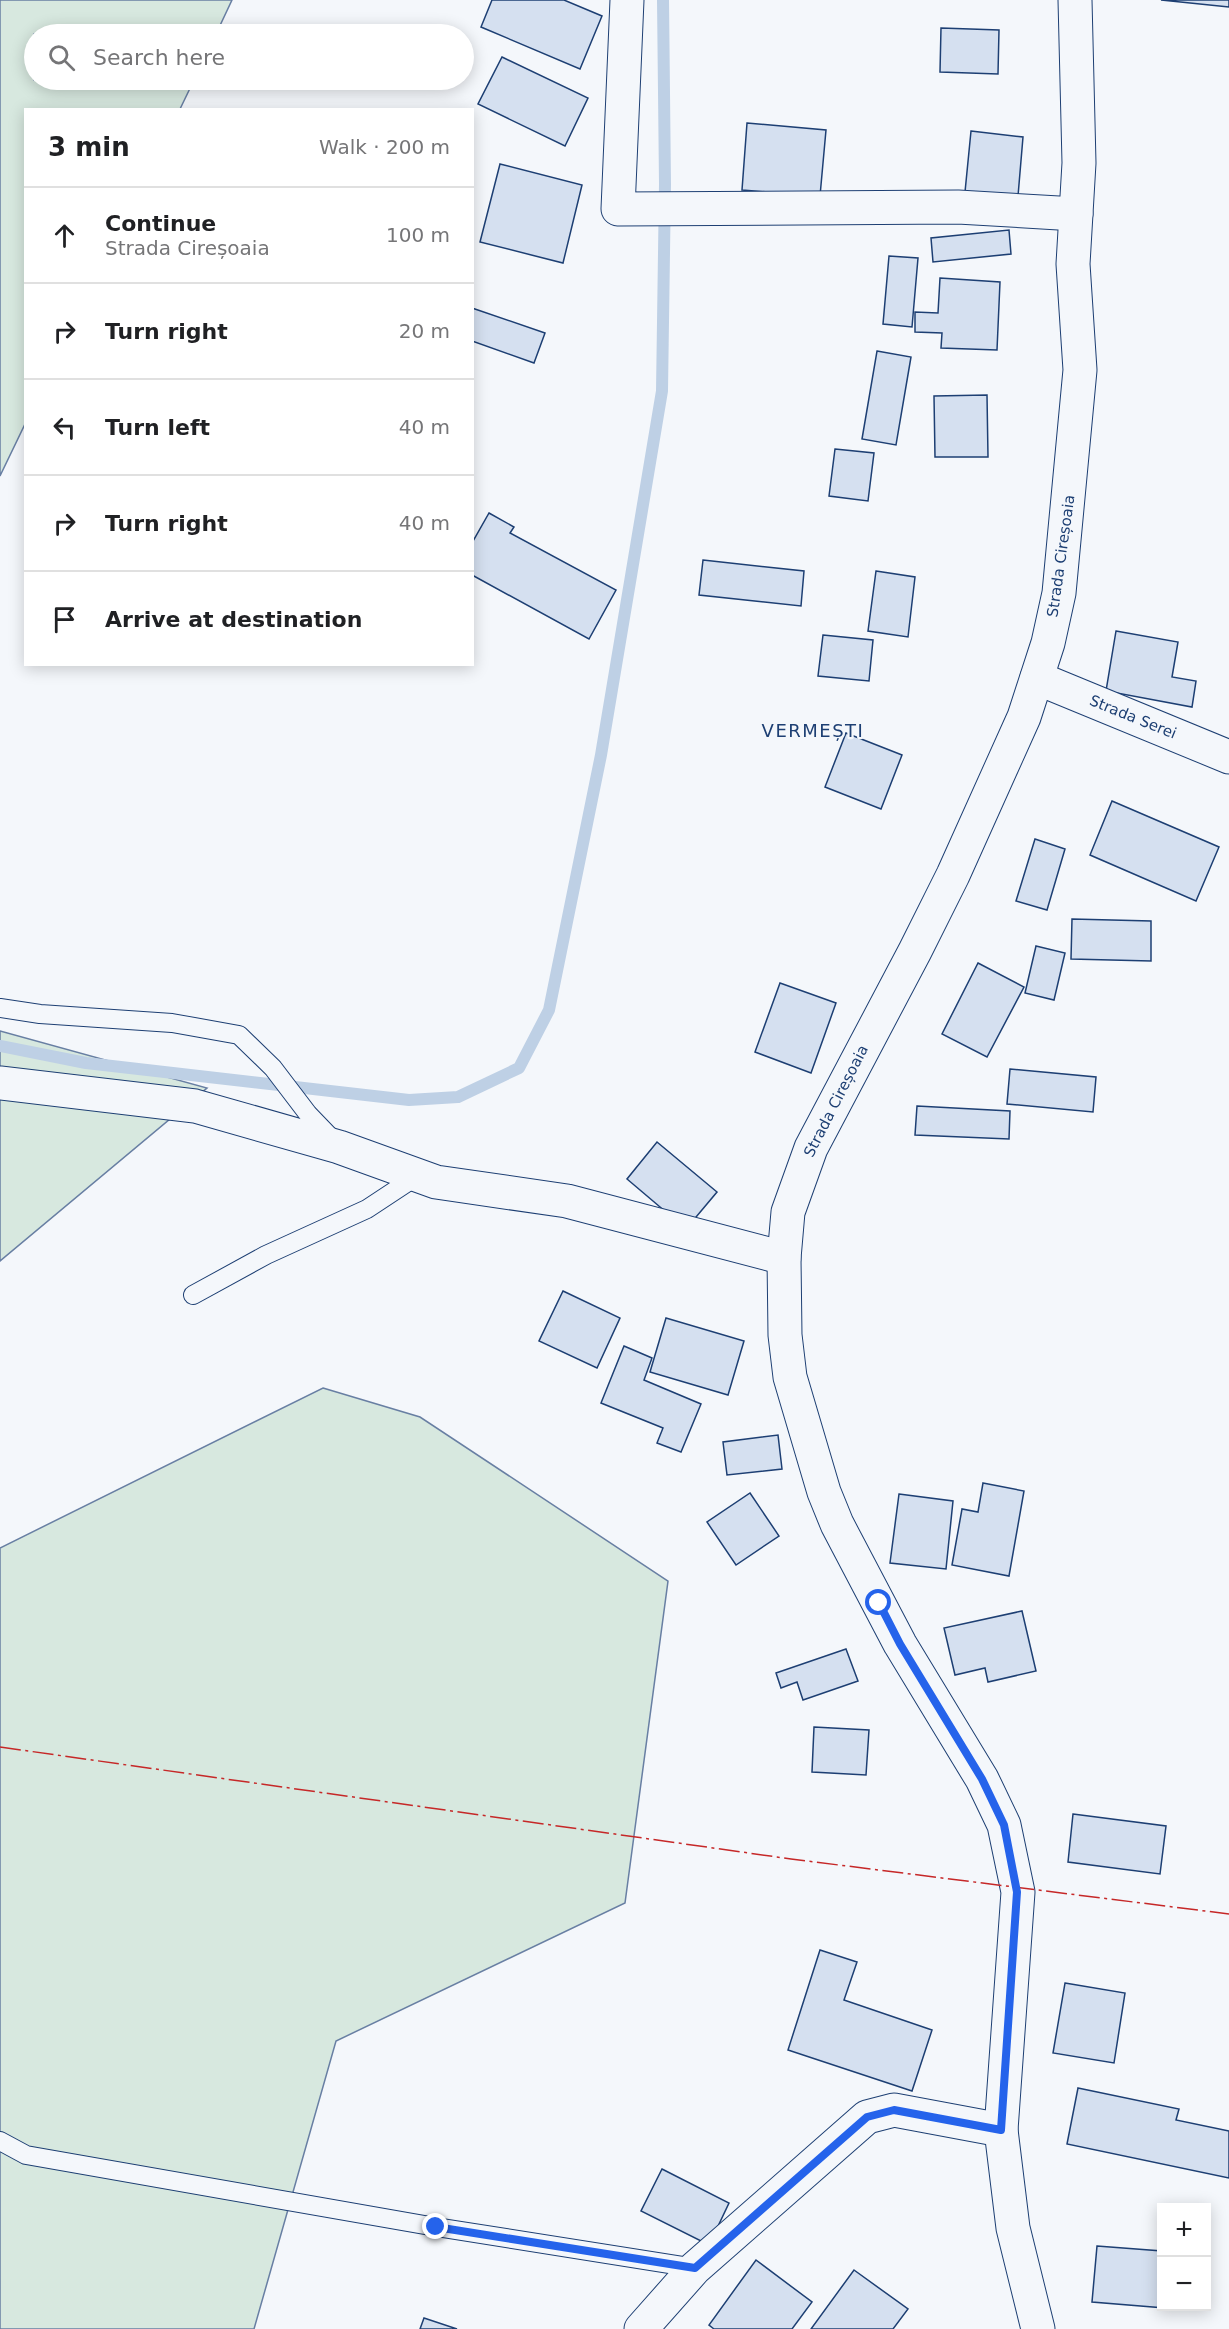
<!DOCTYPE html>
<html lang="en">
<head>
<meta charset="utf-8">
<style>
  :root { --surface:#fff; --page:#f2f2f2; --text:#202124; --muted:#757577; --line:#e0e0e0 }
  body { margin:0; font-family:"DejaVu Sans",sans-serif; background:var(--page); color:var(--text) }
  .controls { position:absolute; right:18px; bottom:18px; display:grid; overflow:hidden; border-radius:0px; box-shadow:0 3px 15px #0003 }
  .controls button { width:54px; height:54px; display:grid; place-items:center; padding:0; border:0; border-bottom:2px solid var(--line); background:var(--surface); color:var(--text); font:30px sans-serif }
  .stop { position:absolute; width:18px; height:18px; margin:-14px; border:4px solid #2563eb; border-radius:50%; background:#fff }
  .stop.end { background:#2563eb; border-color:#fff; box-shadow:0 2px 6px #0008 }
  .list { margin:0; padding:0; list-style:none }
  h2 { display:flex; justify-content:space-between; align-items:center; height:78px; margin:0; padding:0 24px; font-size:26px }
  h2 small { font-size:20px; font-weight:400; color:var(--muted) }
  .list li { display:grid; grid-template-columns:39px 1fr auto; gap:18px; align-items:center; box-sizing:border-box; height:96px; padding:0 24px; border-top:2px solid var(--line) }
  .list b { display:block; font-size:22px; white-space:nowrap }
  .list p { margin:0; font-size:20px; white-space:nowrap; color:var(--muted) }
  .list em { font-size:20px; font-style:normal; color:var(--muted) }
  .icon { flex:none; width:33px; height:33px; fill:none; stroke:currentColor; stroke-width:2; stroke-linecap:round; stroke-linejoin:round }
  .map { position:relative; flex:none; width:1229px; height:2329px; overflow:hidden }
  .search { position:absolute; background:var(--surface); box-shadow:0 3px 15px #0003; left:24px; top:24px; width:450px; height:66px; display:flex; align-items:center; gap:15px; box-sizing:border-box; padding:0 21px; border-radius:33px; color:var(--muted); font-size:22px }
  .panel { position:absolute; background:var(--surface); box-shadow:0 3px 15px #0003; left:24px; top:108px; width:450px; height:558px; border-radius:0px }
  .map>svg:first-child { display:block }
  .green { fill:#d7e8df; stroke:#687fa3; stroke-width:1.5 }
  .lines { fill:none; stroke-linecap:round; stroke-linejoin:round }
  .stream { stroke:#bed0e5; stroke-width:12 }
  .building { fill:#d5e0f0; stroke:#1d3f73; stroke-width:1.5 }
  .service-casing { stroke:#1d3f73; stroke-width:20 }
  .minor-casing { stroke:#1d3f73; stroke-width:35 }
  .tertiary-casing { stroke:#1d3f73; stroke-width:35 }
  .service { stroke:#f4f7fb; stroke-width:18 }
  .minor { stroke:#f4f7fb; stroke-width:33 }
  .tertiary { stroke:#f4f7fb; stroke-width:33 }
  .power { stroke:#c62828; stroke-width:1.5; stroke-dasharray:21 4.5 3 4.5; stroke-linecap:butt }
  .route { stroke:#2563eb; stroke-width:8 }
  .labels { text-anchor:middle; dominant-baseline:central; stroke-width:4.5; stroke-linejoin:round; paint-order:stroke }
  .street-label { font-size:15px; fill:#1d3f73; stroke:#f4f7fb }
  .quarter-label { font-size:18px; letter-spacing:1.5px; fill:#1d3f73; stroke:#f4f7fb }
</style>
</head>
<body>
<div class="map">
<svg width="1229" height="2329" viewBox="0 0 1229 2329">
  <rect width="100%" height="100%" fill="#f4f7fb"/>
  <g class="green">
    <polygon points="0,0 232,0 216,34 34,34 34,80 194,80 180,109 26,110 25,424 0,476"/>
    <polygon points="0,1031 207,1088 0,1261"/>
    <polygon points="323,1388 420,1417 668,1581 625,1903 336,2041 254,2329 0,2329 0,1548"/>
  </g>
  <g class="lines">
    <polyline class="stream" points="0,1046 86,1063 409,1100 458,1097 519,1068 549,1010 601,755 662,391 665,184 663,0"/>
  </g>
  <g class="building">
    <polygon points="492,0 564,0 602,16 580,69 481,27"/>
    <polygon points="1161,0 1229,0 1229,7"/>
    <polygon points="941,28 999,30 998,74 940,72"/>
    <polygon points="502,57 588,98 565,146 478,104"/>
    <polygon points="747,123 826,130 820,196 742,190"/>
    <polygon points="971,131 1023,137 1018,196 965,192"/>
    <polygon points="500,164 582,185 563,263 480,242"/>
    <polygon points="1009,230 1011,254 933,262 931,238"/>
    <polygon points="889,256 918,258 912,327 883,324"/>
    <polygon points="940,278 1000,282 997,350 941,348 942,333 915,332 915,312 938,313"/>
    <polygon points="472,308 545,333 534,363 472,341"/>
    <polygon points="877,351 911,357 896,445 862,439"/>
    <polygon points="987,395 988,457 935,457 934,396"/>
    <polygon points="835,449 874,453 868,501 829,496"/>
    <polygon points="489,513 514,527 510,533 616,590 589,639 472,575 472,543"/>
    <polygon points="703,560 804,571 801,606 699,595"/>
    <polygon points="876,571 915,577 908,637 868,631"/>
    <polygon points="1116,631 1178,642 1172,677 1196,681 1192,707 1106,691"/>
    <polygon points="823,635 873,640 869,681 818,676"/>
    <polygon points="846,733 902,755 881,809 825,787"/>
    <polygon points="1112,801 1219,847 1196,901 1090,855"/>
    <polygon points="1035,839 1065,849 1047,910 1016,901"/>
    <polygon points="1072,919 1151,921 1151,961 1071,959"/>
    <polygon points="1036,946 1065,953 1054,1000 1025,993"/>
    <polygon points="978,963 1024,987 987,1057 942,1034"/>
    <polygon points="780,983 836,1003 811,1073 755,1052"/>
    <polygon points="1010,1069 1096,1077 1093,1112 1007,1104"/>
    <polygon points="917,1106 1010,1111 1009,1139 915,1135"/>
    <polygon points="657,1142 717,1192 686,1229 627,1179"/>
    <polygon points="563,1291 620,1318 597,1368 539,1341"/>
    <polygon points="666,1318 744,1341 728,1395 650,1372"/>
    <polygon points="624,1346 652,1358 644,1380 701,1404 681,1452 657,1443 663,1428 601,1403"/>
    <polygon points="778,1435 782,1469 727,1475 723,1442"/>
    <polygon points="983,1483 1024,1491 1009,1576 952,1565 962,1509 978,1512"/>
    <polygon points="750,1493 779,1536 736,1565 707,1522"/>
    <polygon points="899,1494 953,1501 946,1569 890,1563"/>
    <polygon points="1022,1611 1036,1671 988,1682 985,1668 955,1675 944,1628"/>
    <polygon points="846,1649 858,1681 803,1700 797,1682 781,1688 776,1673"/>
    <polygon points="814,1727 869,1730 866,1775 812,1772"/>
    <polygon points="1073,1814 1166,1826 1160,1874 1068,1862"/>
    <polygon points="820,1950 857,1962 844,2000 932,2030 912,2091 788,2050"/>
    <polygon points="1065,1983 1125,1993 1114,2063 1053,2053"/>
    <polygon points="1078,2088 1179,2109 1176,2120 1229,2131 1229,2178 1067,2144"/>
    <polygon points="662,2169 729,2203 709,2245 641,2211"/>
    <polygon points="1097,2246 1162,2251 1162,2306 1165,2308 1092,2302"/>
    <polygon points="756,2260 812,2302 792,2329 714,2329 709,2325"/>
    <polygon points="854,2270 908,2309 893,2329 811,2329"/>
    <polygon points="424,2318 457,2329 420,2329"/>
  </g>
  <g class="lines">
    <g class="service-casing">
      <g id="service">
        <polyline points="0,1008 40,1014 172,1023 239,1035 273,1068 308,1114 334,1141"/>
        <polyline points="193,1295 266,1255 367,1209 417,1176"/>
        <polyline points="0,2141 26,2155 436,2227 695,2268"/>
      </g>
    </g>
    <g class="minor-casing">
      <g id="minor">
        <polyline points="627,0 618,209 958,207 1076,214"/>
        <polyline points="1037,678 1229,757"/>
        <polyline points="0,1083 195,1106 339,1147 436,1182 567,1201 784,1258"/>
        <polyline points="641,2329 695,2268 867,2117 894,2110 1001,2130"/>
      </g>
    </g>
    <g class="tertiary-casing">
      <polyline id="tertiary" points="1038,2329 1013,2228 1001,2130 1018,1892 1004,1825 982,1779 900,1644 837,1524 824,1492 790,1377 785,1335 784,1258 788,1212 811,1148 915,951 953,875 1024,717 1048,643 1059,593 1080,370 1073,264 1079,163 1075,0"/>
    </g>
    <use href="#service" class="service"/>
    <use href="#minor" class="minor"/>
    <use href="#tertiary" class="tertiary"/>
    <polyline class="power" points="0,1747 791,1859 1229,1914"/>
  </g>
  <g class="lines">
    <polyline class="route" points="436,2227 695,2268 867,2117 894,2110 1001,2130 1017,1892 1004,1825 982,1779 900,1644 879,1603"/>
  </g>
  <g class="labels">
    <g class="street-label">
      <text transform="translate(1061 556) rotate(-82)">Strada Cireșoaia</text>
      <text transform="translate(1133 717) rotate(22)">Strada Serei</text>
      <text transform="translate(836 1101) rotate(-63)">Strada Cireșoaia</text>
    </g>
    <g class="quarter-label">
      <text x="813" y="730">VERMEȘTI</text>
    </g>
  </g>
</svg>
<div class="controls">
<button>+</button>
<button>−</button>
</div>
<div class="stop" style="left:879px;top:1603px"></div>
<div class="stop end" style="left:436px;top:2227px"></div>
<div class="search"><svg class="icon" aria-label="search" viewBox="0 0 24 24"><circle cx="10" cy="10" r="6"/><path d="M15 15l6 6"/></svg>Search here</div>
<section class="panel">
<h2>3 min<small>Walk · 200 m</small></h2>
<ul class="list">
<li><svg class="icon" aria-label="ahead" viewBox="0 0 24 24"><path d="M12 20V5M6 11l6-6 6 6"/></svg><div><b>Continue</b><p>Strada Cireșoaia</p></div><em>100 m</em></li>
<li><svg class="icon" aria-label="right" viewBox="0 0 24 24"><path d="M7 20v-9h11M14 6l5 5-5 5"/></svg><div><b>Turn right</b></div><em>20 m</em></li>
<li><svg class="icon" aria-label="left" viewBox="0 0 24 24"><path d="M17 20v-9H6M10 6l-5 5 5 5"/></svg><div><b>Turn left</b></div><em>40 m</em></li>
<li><svg class="icon" aria-label="right" viewBox="0 0 24 24"><path d="M7 20v-9h11M14 6l5 5-5 5"/></svg><div><b>Turn right</b></div><em>40 m</em></li>
<li><svg class="icon" aria-label="arrive" viewBox="0 0 24 24"><path d="M6 21V4h12l-3 4 3 4H6"/></svg><div><b>Arrive at destination</b></div></li>
</ul>
</section>
</div>
</body>
</html>
